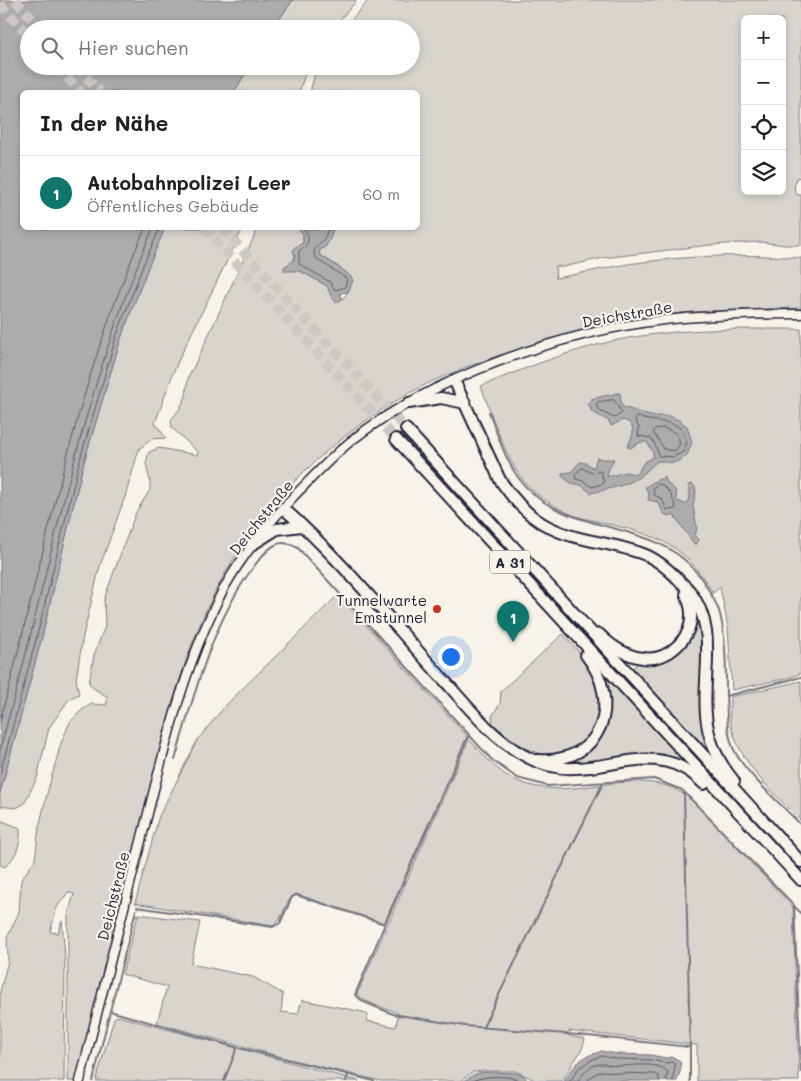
<!DOCTYPE html>
<html lang="de">
<head>
<meta charset="utf-8">
<style>
  :root { --surface:#fff; --page:#f2f2f2; --text:#202124; --muted:#757577; --line:#e0e0e0; --accent:#0f766e }
  body { margin:0; font-family:Mali,sans-serif; background:var(--page); color:var(--text) }
  .controls { position:absolute; right:15px; top:15px; display:grid; overflow:hidden; border-radius:8px; box-shadow:0 2px 8px #0003 }
  .controls button { width:45px; height:45px; display:grid; place-items:center; padding:0; border:0; border-bottom:1px solid var(--line); background:var(--surface); color:var(--text); font:25px sans-serif }
  .you { position:absolute; left:450px; top:656px; width:18px; height:18px; margin:-12px; border:4px solid #fff; border-radius:50%; background:#1a73e8; box-shadow:0 0 0 8px #1a73e833 }
  .badge { display:grid; place-items:center; width:32px; height:32px; border-radius:50%; background:var(--accent); color:#fff; font-size:16px; font-weight:700 }
  .pin { position:absolute; translate:-50% -41px; filter:drop-shadow(0 1px 2px #0008) }
  .pin::after { content:''; position:absolute; top:26px; width:18px; height:15px; background:inherit; clip-path:polygon(0 0,100% 0,50% 100%) }
  .list { margin:0; padding:0; list-style:none }
  h2 { display:flex; justify-content:space-between; align-items:center; height:65px; margin:0; padding:0 20px; font-size:21px }
  h2 small { font-size:16px; font-weight:400; color:var(--muted) }
  .list li { display:grid; grid-template-columns:32px 1fr auto; gap:15px; align-items:center; box-sizing:border-box; height:75px; padding:0 20px; border-top:1px solid var(--line) }
  .list b { display:block; font-size:19px; white-space:nowrap }
  .list p { margin:0; font-size:16px; white-space:nowrap; color:var(--muted) }
  .list em { font-size:16px; font-style:normal; color:var(--muted) }
  .icon { flex:none; width:28px; height:28px; fill:none; stroke:currentColor; stroke-width:2; stroke-linecap:round; stroke-linejoin:round }
  .map { position:relative; flex:none; width:801px; height:1081px; overflow:hidden }
  .search { position:absolute; background:var(--surface); box-shadow:0 2px 8px #0003; left:20px; top:20px; width:400px; height:55px; display:flex; align-items:center; gap:12px; box-sizing:border-box; padding:0 18px; border-radius:28px; color:var(--muted); font-size:19px }
  .panel { position:absolute; background:var(--surface); box-shadow:0 2px 8px #0003; left:20px; top:90px; width:400px; height:140px; border-radius:8px }
  .map>svg:first-child { display:block }
  .green { fill:#d8d5cf; stroke:#7d7c85; fill-rule:evenodd }
  .water { fill:#aeabad; stroke:#76747f }
  .lines { fill:none; stroke-linecap:round; stroke-linejoin:round }
  .shore { stroke:#5a5969; stroke-width:1 }
  .stream { stroke:#76747f; stroke-width:2 }
  .highway-tunnel { stroke:#ccc9c5; stroke-width:10; stroke-dasharray:10 5; stroke-linecap:butt }
  .secondary-casing { stroke:#22223b; stroke-width:11 }
  .highway-casing { stroke:#22223b; stroke-width:14 }
  .secondary { stroke:#f7f3e8; stroke-width:8 }
  .highway { stroke:#f7f3e8; stroke-width:10 }
  .poi-dot { fill:#c8321e; stroke:#f7f3e8; stroke-width:2 }
  .labels { text-anchor:middle; dominant-baseline:central; stroke-width:4.5; stroke-linejoin:round; paint-order:stroke }
  .shield { fill:#f7f3e8; stroke:#62616f; stroke-width:1 }
  .shield-label { font-size:14px; font-weight:bold; fill:#22223b }
  .street-label { font-size:15px; fill:#22223b; stroke:#f7f3e8 }
  .poi-label { font-size:15px; fill:#22223b; stroke:#f7f3e8; text-anchor:end }
</style>
</head>
<body>
<div class="map">
<svg width="801" height="1081" viewBox="0 0 801 1081">
  <rect width="100%" height="100%" fill="#f7f3e8"/>
  <filter id="ink" filterUnits="userSpaceOnUse"><feTurbulence type="fractalNoise" baseFrequency=".02" numOctaves="2"/><feDisplacementMap in="SourceGraphic" scale="10" xChannelSelector="R" yChannelSelector="G"/><feConvolveMatrix kernelMatrix="1 2 1 2 8 2 1 2 1" color-interpolation-filters="sRGB"/></filter>
  <g filter="url(#ink)">
    <g class="green">
      <polygon points="293,0 357,0 332,29 272,29"/>
      <path d="M369,0H801V177L796,178L794,189L797,195H801V245H786L760,242L710,245L603,258L563,267L555,266L556,278C580,274 604,268 628,264C685,256 744,253 801,258V308C741,310 680,310 621,321C590,327 559,336 529,346C483,360 436,376 396,401C320,447 256,512 216,590C181,658 164,733 145,807C121,898 99,989 76,1081H68V915L74,894L68,892L57,907L50,932L58,933L62,921L65,957L64,1081H0V992L8,961L7,938L19,912L21,880L35,860L39,827L48,790L61,743L70,722L83,709L92,704L106,705L108,697L93,688L89,683L94,655L105,626L104,599L136,512L150,490V482L146,463L149,452L159,448L197,455L198,452L172,428L171,420L179,410L186,396L188,378L199,356L258,228H297L303,234V243L293,262L284,267L300,271L328,286L331,296L342,299L348,292L353,280C346,270 330,262 319,254V251L326,246L333,228H418V92H310L317,66H411V29H343ZM745,19H782V191H745Z"/>
      <polygon points="250,66 308,66 299,92 234,92"/>
      <path d="M165,228H243C222,272 200,315 179,359C170,379 163,402 155,423L166,438L152,439L139,449L126,494L100,566L83,636L76,679L79,694L69,699L49,728L37,778L24,804L16,808L0,806V793L42,637L83,465L121,338L149,265Z"/>
      <path d="M801,329V673L792,677L732,690L728,627L720,587L713,593C705,581 698,569 688,559C659,531 616,527 579,517C562,512 544,500 530,488C508,468 492,415 481,386C533,365 585,344 641,336C694,328 748,329 801,329Z"/>
      <path d="M338,595L467,736L384,923L296,894C284,900 285,918 273,926L135,903L159,816L198,739L226,705Z"/>
      <polygon points="692,605 700,617 714,757 631,669 641,661 677,648"/>
      <polygon points="563,634 586,660 601,691 600,719 588,739 579,747 561,755 548,756 524,748 493,724 492,716 500,704 501,691"/>
      <polygon points="604,674 689,767 672,760 554,764 597,740 602,675"/>
      <path d="M801,681V821C773,792 738,763 730,721C729,713 730,705 730,697Z"/>
      <path d="M469,739C483,754 496,771 515,780C565,803 618,771 667,786C674,788 681,793 688,796L793,907L799,1081H697V1045L569,1031V1036L585,1039L582,1049L562,1081H537L515,1071H484L473,1072L461,1081H381L293,1060L157,1023L167,987L122,974L138,914L200,922L191,964L253,977L283,994L281,1012L298,1014L302,1000L363,1012L368,1015L367,1021L396,1027L398,1013C386,1008 366,1004 357,994Z"/>
      <path d="M0,820L20,828C21,845 17,855 5,867L0,865Z"/>
      <polygon points="118,1016 359,1081 96,1081 114,1018"/>
    </g>
    <g class="water">
      <polygon points="0,0 293,0 272,29 29,29 29,66 250,66 234,92 22,92 22,228 165,228 149,265 121,338 83,465 42,637 0,793"/>
      <path d="M297,228H333C331,238 329,245 319,251V254C330,263 346,269 353,280L348,292L340,293L342,299L337,303L331,296L327,286L300,271H284V267L293,261L295,256L293,251L295,247L303,243V234Z"/>
      <path d="M618,393H620L621,403L623,407L650,416H669L679,420L687,426L692,443L687,455L683,459L673,463L658,461C650,467 644,475 636,479C624,486 604,490 591,493L581,485L571,483L562,476V473L571,472L580,462L586,463L594,468L597,457L601,459H614L609,469L607,477L626,472L635,474L639,472C641,462 646,462 653,457V452L647,442H641L630,448L627,447C633,436 638,424 623,420L611,426L609,421L592,412L588,403L591,399Z"/>
      <path d="M665,477L667,483L676,491L677,501L686,504C692,497 690,493 688,485L692,484L695,487L696,492L693,506L697,528L695,536L699,539L697,544H694L674,515L670,516C660,515 663,508 658,502L648,500L649,494L645,487L657,480Z"/>
      <path d="M601,1051L617,1054L651,1055L666,1058L673,1057L680,1061L681,1069L677,1081H564C571,1071 578,1059 590,1055C594,1053 597,1054 601,1051Z"/>
      <polygon points="485,1072 518,1073 523,1075 528,1081 464,1081 475,1074"/>
    </g>
    <g class="lines">
      <g class="shore">
        <path d="M303,228C312,238 309,244 299,251V264L330,282L334,289L336,290L345,287L347,279L317,259L314,254L315,248C323,241 326,238 328,228"/>
        <polygon points="614,400 622,413 614,418 600,411 596,405 598,402"/>
        <path d="M638,417C655,424 666,418 682,429L687,443L683,452L673,457L659,456L655,444L651,438L638,436L639,428L635,420Z"/>
        <polygon points="665,428 677,434 680,443 676,450 672,451 664,449 653,432 655,429"/>
        <polygon points="582,468 592,473 601,471 604,483 592,487 583,481 576,479 575,475"/>
        <polygon points="659,484 662,485 670,493 676,507 675,509 667,510 662,499 654,495 653,488"/>
        <path d="M0,721C45,555 75,385 145,228"/>
        <path d="M0,750C10,711 22,672 31,633C65,495 96,358 153,228"/>
        <polyline points="0,774 37,636 79,463 116,337 144,263 160,228"/>
        <path d="M473,1081C482,1075 513,1075 521,1081"/>
        <polyline points="570,1081 579,1068 591,1060 602,1056 617,1059 651,1060 666,1063 672,1062 675,1064 673,1081"/>
        <path d="M578,1081C582,1075 587,1068 595,1065C604,1062 610,1066 618,1066C633,1066 657,1061 668,1072L666,1081"/>
        <polyline points="587,1081 596,1073 604,1071 616,1073 655,1074 659,1076 659,1081"/>
      </g>
      <g class="stream">
        <path d="M489,412C499,438 508,470 528,489C575,536 656,519 698,574C705,583 717,603 720,614C726,638 726,667 726,693C727,712 726,734 735,752C748,776 782,805 801,825"/>
        <polyline points="726,696 801,677"/>
        <polyline points="469,735 385,924 355,995 364,1002 393,1014 465,1026 579,1035 690,1047 690,1081"/>
        <path d="M175,760C193,697 214,618 255,565C260,558 268,548 277,544C285,541 292,545 298,548L492,760L517,778L548,786L654,779L682,790L794,905L801,1072"/>
        <polyline points="684,793 690,1047"/>
        <polyline points="794,906 801,913"/>
        <polyline points="137,907 273,927 280,923 292,897 296,895 385,924"/>
        <polyline points="110,1011 136,910"/>
        <polyline points="483,1027 603,783"/>
        <polyline points="93,1081 110,1011 229,1045 374,1081"/>
        <polyline points="224,1081 237,1048"/>
        <polyline points="346,1081 348,1075"/>
      </g>
      <g class="highway-tunnel">
        <polyline points="15,0 41,29"/>
        <polyline points="0,4 29,36"/>
        <polyline points="57,66 81,92"/>
        <polyline points="76,66 100,92"/>
        <polyline points="204,228 396,439"/>
        <polyline points="222,228 406,429"/>
      </g>
      <g class="secondary-casing">
        <path id="secondary" d="M80,1081C101,998 122,915 143,833C163,754 182,673 218,600C235,564 267,525 295,495C313,477 331,457 351,441C432,377 562,332 664,320C710,315 755,314 801,314"/>
      </g>
      <g class="highway-casing">
        <g id="highway">
          <path d="M454,380L500,480C513,499 528,517 549,527C580,543 616,542 648,556C659,561 669,570 678,579C681,583 686,586 689,590C719,629 702,671 706,715C708,740 718,762 734,781"/>
          <polyline points="409,403 441,398 465,403"/>
          <polyline points="406,429 801,862"/>
          <polyline points="396,439 801,880"/>
          <path d="M283,508C342,560 391,622 444,680C468,707 495,741 527,757C542,765 558,769 575,768C611,768 648,749 683,768C691,772 698,778 704,784"/>
          <polyline points="253,544 277,529 302,526"/>
          <path d="M599,634C611,646 626,656 643,658C668,662 693,637 691,613C691,606 688,600 686,594"/>
          <path d="M538,760C603,764 623,702 586,655"/>
        </g>
      </g>
      <use href="#secondary" class="secondary"/>
      <use href="#highway" class="highway"/>
    </g>
  </g>
  <circle class="poi-dot" cx="437" cy="609" r="5"/>
  <g class="labels">
    <rect class="shield" x="490" y="550.5" width="40" height="23" rx="4"/>
    <g class="shield-label">
      <text x="510" y="562">A 31</text>
    </g>
    <g class="street-label">
      <text transform="translate(627 314) rotate(-10)">Deichstraße</text>
      <text transform="translate(261 517) rotate(-51)">Deichstraße</text>
      <text transform="translate(113 896) rotate(-76)">Deichstraße</text>
    </g>
    <g class="poi-label">
      <text x="427" y="600">Tunnelwarte<tspan x="427" dy="17">Emstunnel</tspan></text>
    </g>
  </g>
</svg>
<div class="controls">
<button>+</button>
<button>−</button>
<button><svg class="icon" aria-label="locate" viewBox="0 0 24 24"><circle cx="12" cy="12" r="6"/><path d="M12 2v4M12 18v4M2 12h4M18 12h4"/></svg></button>
<button><svg class="icon" aria-label="layers" viewBox="0 0 24 24"><path d="M12 4l9 5-9 5-9-5zM3 14l9 5 9-5"/></svg></button>
</div>
<div class="you"></div>
<div class="pin badge" style="left:513px;top:642px">1</div>
<div class="search"><svg class="icon" aria-label="search" viewBox="0 0 24 24"><circle cx="10" cy="10" r="6"/><path d="M15 15l6 6"/></svg>Hier suchen</div>
<section class="panel">
<h2>In der Nähe<small></small></h2>
<ul class="list">
<li><span class="badge">1</span><div><b>Autobahnpolizei Leer</b><p>Öffentliches Gebäude</p></div><em>60 m</em></li>
</ul>
</section>
</div>
</body>
</html>
